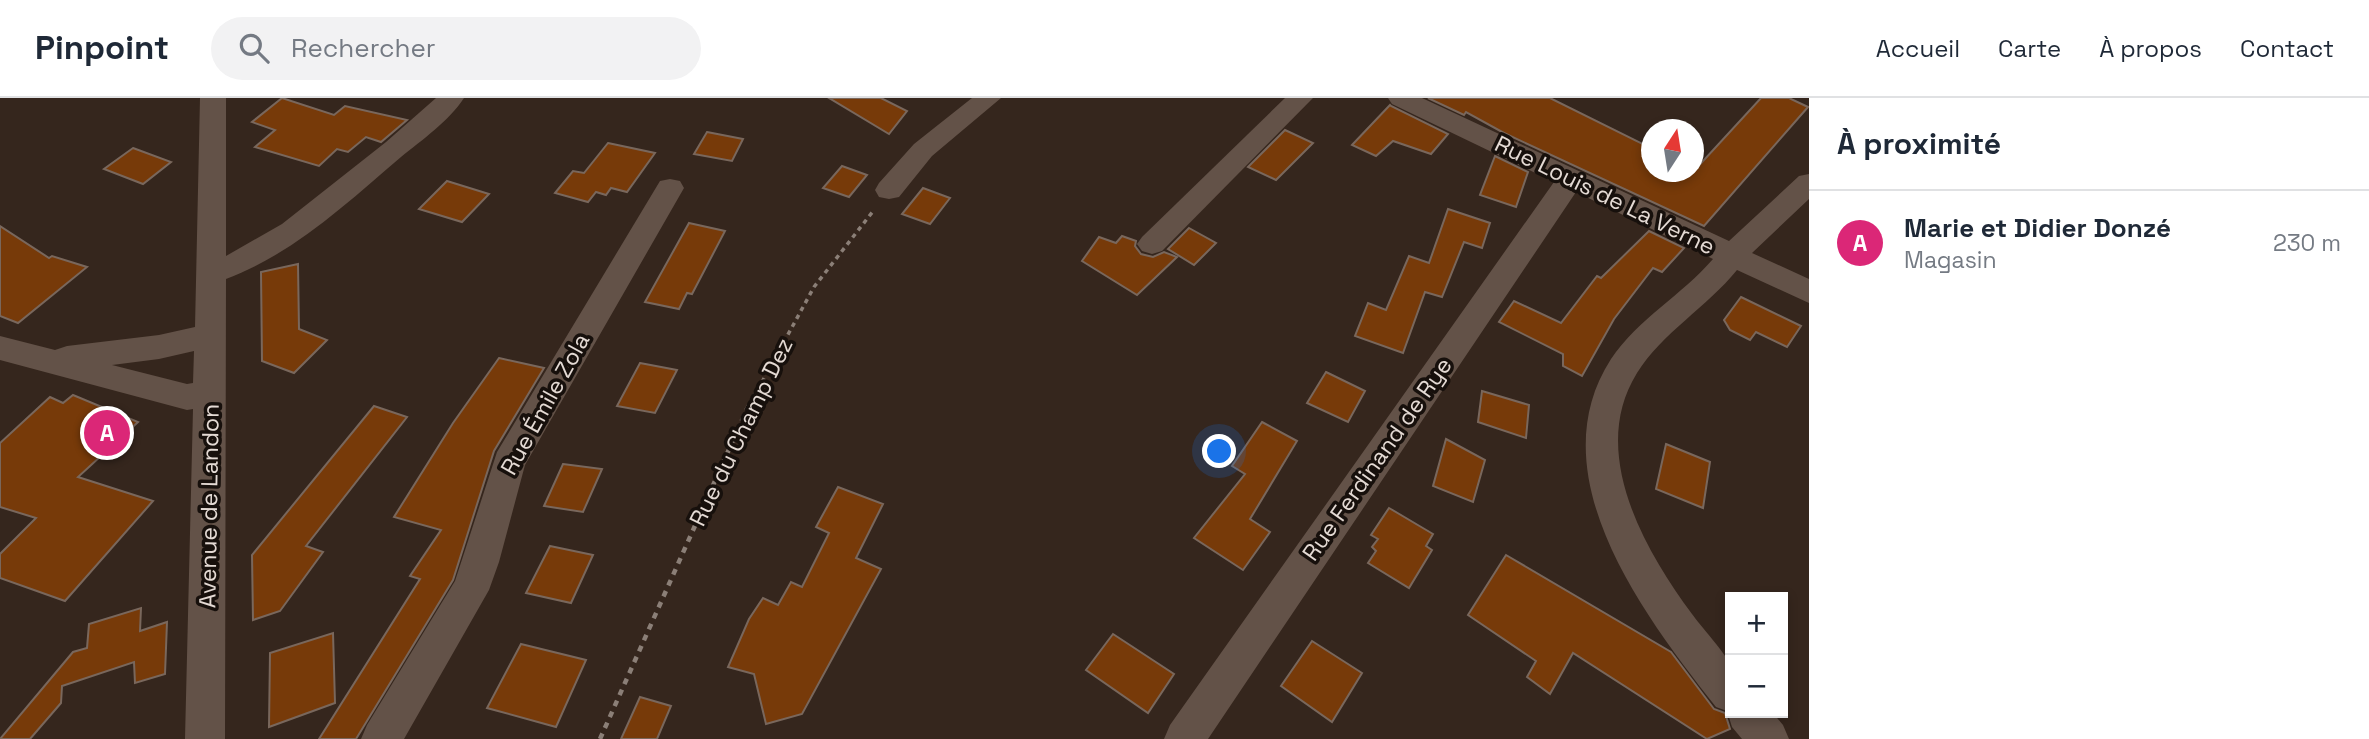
<!DOCTYPE html>
<html lang="fr">
<head>
<meta charset="utf-8">
<style>
  :root { --surface:#fff; --page:#f2f2f3; --text:#1f2937; --muted:#747a83; --line:#e0e1e3; --accent:#db2777 }
  body { margin:0; font-family:"Space Grotesk",sans-serif; background:var(--page); color:var(--text) }
  .controls { position:absolute; right:21px; bottom:21px; display:grid; overflow:hidden; border-radius:0px; box-shadow:0 4px 10px #0003 }
  .controls button { width:63px; height:63px; display:grid; place-items:center; padding:0; border:0; border-bottom:2px solid var(--line); background:var(--surface); color:var(--text); font:35px sans-serif }
  .compass { position:absolute; left:1641px; top:21px; width:63px; height:63px; border-radius:50%; background:var(--surface); box-shadow:0 4px 10px #0003; rotate:12deg }
  .you { position:absolute; left:1220px; top:354px; width:24px; height:24px; margin:-18px; border:5px solid #fff; border-radius:50%; background:#1a73e8; box-shadow:0 0 0 10px #1a73e833 }
  .badge { display:grid; place-items:center; width:46px; height:46px; border-radius:50%; background:var(--accent); color:#fff; font-size:23px; font-weight:700 }
  .pin { position:absolute; translate:-50% -50%; border:4px solid #fff; box-shadow:0 2px 7px #0006 }
  .list { margin:0; padding:0; list-style:none }
  h2 { display:flex; justify-content:space-between; align-items:center; height:91px; margin:0; padding:0 28px; font-size:30px }
  h2 small { font-size:23px; font-weight:400; color:var(--muted) }
  .list li { display:grid; grid-template-columns:46px 1fr auto; gap:21px; align-items:center; box-sizing:border-box; height:105px; padding:0 28px; border-top:2px solid var(--line) }
  .list b { display:block; font-size:26px; white-space:nowrap }
  .list p { margin:0; font-size:23px; white-space:nowrap; color:var(--muted) }
  .list em { font-size:23px; font-style:normal; color:var(--muted) }
  .icon { flex:none; width:38px; height:38px; fill:none; stroke:currentColor; stroke-width:2; stroke-linecap:round; stroke-linejoin:round }
  .map { position:relative; flex:none; width:1809px; height:641px; overflow:hidden }
  header { display:flex; align-items:center; gap:42px; box-sizing:border-box; height:98px; padding:0 35px; background:var(--surface); border-bottom:2px solid var(--line) }
  header strong { font-size:33px }
  nav { display:flex; gap:38px; margin-inline-start:auto; font-size:24px }
  .search { width:490px; height:63px; background:var(--page); display:flex; align-items:center; gap:18px; box-sizing:border-box; padding:0 24px; border-radius:38px; color:var(--muted); font-size:26px }
  main { display:flex }
  aside { flex:1; background:var(--surface) }
  .map>svg:first-child { display:block }
  .building { fill:#773a09; stroke:#79675c; stroke-width:2 }
  .lines { fill:none; stroke-linecap:round; stroke-linejoin:round }
  .path-far1 { stroke:#8b7f77; stroke-width:3.5; stroke-dasharray:4.5 4.5; stroke-linecap:butt }
  .path { stroke:#8b7f77; stroke-width:4.5; stroke-dasharray:6 6; stroke-linecap:butt }
  .minor { fill:#635248; fill-rule:evenodd }
  .labels { text-anchor:middle; dominant-baseline:central; stroke-width:7; stroke-linejoin:round; paint-order:stroke }
  .street-label { font-size:23px; fill:#e4dad4; stroke:#17100c }
</style>
</head>
<body>
<header>
<strong>Pinpoint</strong>
<div class="search"><svg class="icon" aria-label="search" viewBox="0 0 24 24"><circle cx="10" cy="10" r="6"/><path d="M15 15l6 6"/></svg>Rechercher</div>
<nav><a>Accueil</a><a>Carte</a><a>À propos</a><a>Contact</a></nav>
</header>
<main>
<div class="map">
<svg width="1809" height="641" viewBox="0 0 1809 641">
  <rect width="100%" height="100%" fill="#35261d"/>
  <g class="building">
    <polygon points="282,0 334,17 345,8 407,22 381,44 366,39 348,54 337,51 319,68 255,49 275,32 252,24"/>
    <polygon points="829,0 881,0 907,13 889,36"/>
    <polygon points="1428,0 1550,0 1651,50 1651,74 1693,74 1761,0 1789,0 1808,9 1704,128 1504,35 1466,14 1464,17"/>
    <polygon points="1390,7 1391,8 1448,36 1431,56 1393,43 1376,58 1352,47"/>
    <polygon points="1285,32 1313,45 1276,82 1248,69"/>
    <polygon points="707,34 743,41 732,63 694,56"/>
    <polygon points="608,45 655,55 627,94 611,90 606,97 596,94 588,104 555,95 573,73 584,75"/>
    <polygon points="133,50 171,64 143,86 104,71"/>
    <polygon points="1495,58 1528,74 1516,109 1480,97"/>
    <polygon points="842,68 867,77 849,99 823,90"/>
    <polygon points="447,83 489,96 462,124 419,111"/>
    <polygon points="923,90 950,100 930,126 902,116"/>
    <polygon points="1448,111 1490,125 1482,150 1464,144 1442,199 1425,194 1403,255 1355,238 1368,205 1386,212 1409,158 1429,165"/>
    <polygon points="689,125 725,133 692,196 687,195 679,211 645,204"/>
    <polygon points="0,128 49,160 52,158 87,169 18,225 0,218"/>
    <polygon points="1189,130 1216,145 1194,167 1168,151"/>
    <polygon points="1649,133 1684,150 1662,174 1653,170 1614,221 1582,278 1563,268 1563,256 1499,224 1514,203 1561,225 1597,178 1601,180"/>
    <polygon points="1122,138 1136,143 1135,148 1141,156 1153,159 1164,154 1177,159 1137,197 1082,163 1099,139 1116,145"/>
    <polygon points="298,166 299,231 327,242 294,275 262,263 261,174"/>
    <polygon points="1741,199 1801,228 1787,249 1756,234 1750,242 1730,232 1724,222"/>
    <polygon points="499,260 544,270 494,353 453,482 356,641 319,641 420,481 410,478 441,432 394,419 453,325"/>
    <polygon points="640,265 677,272 655,315 617,308"/>
    <polygon points="1326,274 1365,293 1348,324 1307,305"/>
    <polygon points="1482,293 1529,307 1526,340 1478,324"/>
    <polygon points="73,297 138,324 78,379 153,403 65,503 0,480 0,456 36,420 0,409 0,345 50,299 63,305"/>
    <polygon points="374,308 407,319 306,448 323,454 280,513 253,522 252,457"/>
    <polygon points="1262,324 1297,343 1250,421 1270,434 1243,472 1194,440 1245,376 1232,368"/>
    <polygon points="1446,341 1485,362 1473,404 1433,388"/>
    <polygon points="1666,346 1710,364 1703,410 1656,391"/>
    <polygon points="563,366 602,371 583,414 544,408"/>
    <polygon points="838,389 883,406 856,460 881,471 802,616 766,626 754,576 728,569 749,521 763,500 778,507 791,484 802,489 829,435 816,429"/>
    <polygon points="1389,410 1433,436 1426,448 1432,452 1409,490 1368,465 1376,453 1372,449 1378,441 1371,437"/>
    <polygon points="550,448 593,457 571,505 526,495"/>
    <polygon points="1506,457 1671,554 1714,611 1725,615 1730,631 1707,641 1573,555 1550,596 1527,579 1536,563 1468,517"/>
    <polygon points="141,510 140,533 167,524 165,576 135,585 134,564 62,588 61,605 30,641 0,641 73,554 87,550 89,526"/>
    <polygon points="333,535 335,605 269,629 270,555"/>
    <polygon points="1113,536 1174,576 1148,615 1086,572"/>
    <polygon points="1312,543 1362,575 1332,624 1281,588"/>
    <polygon points="521,546 586,562 556,629 487,610"/>
    <polygon points="640,599 671,608 657,641 621,641"/>
  </g>
  <g class="lines">
    <polyline class="path-far1" points="762,284 814,189 874,112"/>
    <polyline class="path" points="600,641 747,311 763,282"/>
    <g class="minor">
      <path d="M200,0H226V158L282,126L386,44L436,0H464C449,23 422,42 401,59C347,105 293,156 226,181L225,641H185L193,311L187,312L0,262V238L55,252L67,248L159,237L195,229ZM194,253L193,285L187,286L112,267L159,261Z"/>
      <polygon points="972,0 1001,0 932,58 899,99 889,101 879,99 875,92 879,85 914,46"/>
      <polygon points="1285,0 1313,0 1162,153 1152,156 1142,153 1137,146 1142,139"/>
      <path d="M1388,0H1422L1729,143L1799,78L1809,76V101L1752,155L1809,181V205L1737,172C1707,209 1662,235 1637,275C1588,354 1644,451 1692,516C1699,526 1728,558 1730,567C1734,581 1730,600 1730,615H1773L1783,627L1789,641H1742L1732,629L1727,613L1716,609C1645,519 1536,377 1611,261C1638,221 1682,197 1713,161L1576,94L1208,641H1164L1170,627L1554,84L1392,6Z"/>
      <polygon points="670,81 680,83 684,90 525,367 499,464 489,492 404,641 361,641 367,627 455,483 497,354 660,83"/>
    </g>
  </g>
  <g class="labels">
    <g class="street-label">
      <text transform="translate(1605 97) rotate(26)">Rue Louis de La Verne</text>
      <text transform="translate(545 306) rotate(-61)">Rue Émile Zola</text>
      <text transform="translate(741 334) rotate(-64)">Rue du Champ Dez</text>
      <text transform="translate(1377 361) rotate(-55)">Rue Ferdinand de Rye</text>
      <text transform="translate(209 408) rotate(-89)">Avenue de Landon</text>
    </g>
  </g>
</svg>
<div class="controls">
<button>+</button>
<button>−</button>
</div>
<svg class="compass" viewBox="-18 -18 36 36"><path d="M0-13l5 13h-10z" fill="#e53935"/><path d="M0 13l5-13h-10z" fill="#747a83"/></svg>
<div class="you"></div>
<div class="pin badge" style="left:107px;top:335px">A</div>
</div>
<aside>
<h2>À proximité<small></small></h2>
<ul class="list">
<li><span class="badge">A</span><div><b>Marie et Didier Donzé</b><p>Magasin</p></div><em>230 m</em></li>
</ul>
</aside>
</main>
</body>
</html>
